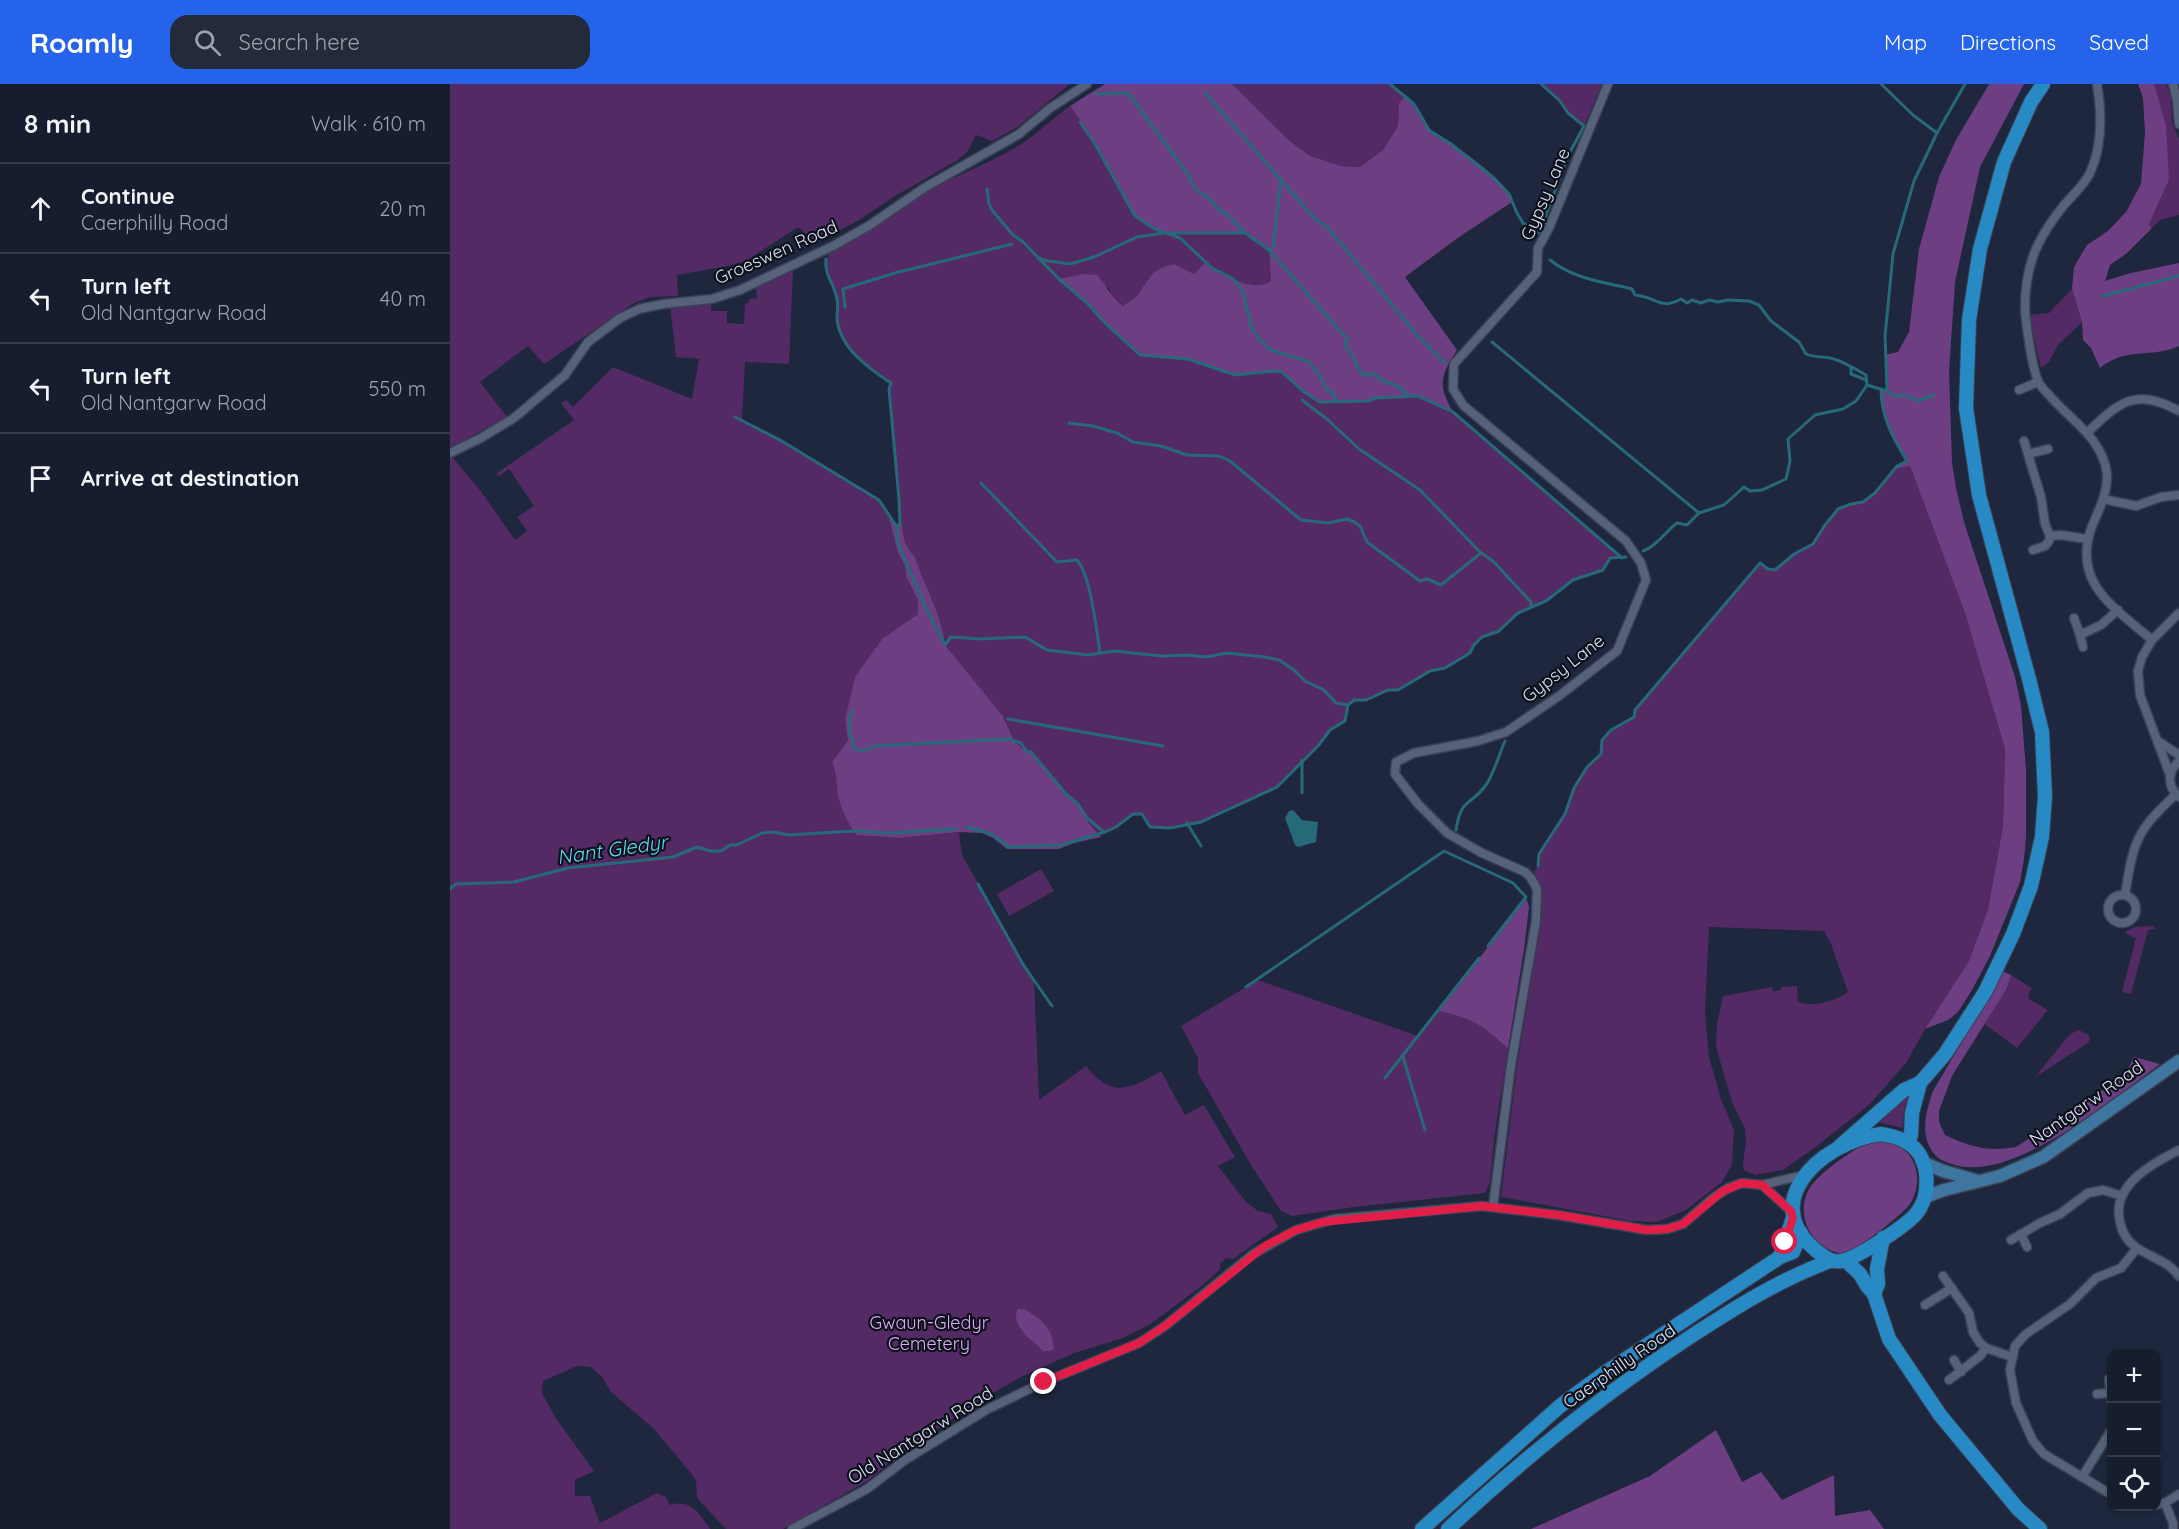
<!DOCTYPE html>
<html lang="en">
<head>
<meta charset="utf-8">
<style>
  :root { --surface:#161d2e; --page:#232a3a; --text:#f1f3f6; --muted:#9ea2aa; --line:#353b4a; --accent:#2563eb }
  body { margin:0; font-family:Quicksand,sans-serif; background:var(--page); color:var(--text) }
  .controls { position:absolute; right:18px; bottom:18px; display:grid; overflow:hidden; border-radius:12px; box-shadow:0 2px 4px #0004 }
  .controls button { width:54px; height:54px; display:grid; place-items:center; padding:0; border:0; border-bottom:2px solid var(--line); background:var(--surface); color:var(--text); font:30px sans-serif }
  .stop { position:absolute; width:18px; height:18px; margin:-14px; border:4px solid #e11d48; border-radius:50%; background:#fff }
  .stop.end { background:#e11d48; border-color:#fff; box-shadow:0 2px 6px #0008 }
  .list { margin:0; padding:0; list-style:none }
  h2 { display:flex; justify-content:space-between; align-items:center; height:78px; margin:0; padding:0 24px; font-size:26px }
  h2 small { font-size:20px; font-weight:400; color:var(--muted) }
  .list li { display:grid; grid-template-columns:39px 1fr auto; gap:18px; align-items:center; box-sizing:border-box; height:90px; padding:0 24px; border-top:2px solid var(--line) }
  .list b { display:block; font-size:22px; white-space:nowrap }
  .list p { margin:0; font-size:20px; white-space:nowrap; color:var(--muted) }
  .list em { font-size:20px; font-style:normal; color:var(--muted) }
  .icon { flex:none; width:33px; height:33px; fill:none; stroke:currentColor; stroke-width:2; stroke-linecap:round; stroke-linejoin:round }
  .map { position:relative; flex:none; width:1729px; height:1445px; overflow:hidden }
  header { display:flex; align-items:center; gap:36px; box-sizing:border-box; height:84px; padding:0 30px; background:var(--accent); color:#fff }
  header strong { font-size:28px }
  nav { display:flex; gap:33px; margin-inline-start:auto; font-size:21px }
  .search { width:420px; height:54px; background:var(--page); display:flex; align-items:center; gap:15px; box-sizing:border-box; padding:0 21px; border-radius:18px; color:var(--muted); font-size:22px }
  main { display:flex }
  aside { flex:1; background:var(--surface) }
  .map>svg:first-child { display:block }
  .green { fill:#532a64 }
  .forest { fill:#6e3e83 }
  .water { fill:#266a7a }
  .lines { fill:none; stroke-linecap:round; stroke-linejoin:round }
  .stream { stroke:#266a7a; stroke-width:3 }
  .minor-casing { stroke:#3a4154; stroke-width:11 }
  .secondary-casing { stroke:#3a4154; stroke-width:15 }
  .primary-casing { stroke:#3a4154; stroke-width:16 }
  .minor { stroke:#56617a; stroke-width:8 }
  .secondary { stroke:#3f769f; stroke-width:12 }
  .primary { stroke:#288ac4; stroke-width:14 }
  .route { stroke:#e11d48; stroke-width:8 }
  .labels { text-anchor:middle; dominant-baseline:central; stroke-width:4.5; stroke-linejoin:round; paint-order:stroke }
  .street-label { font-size:18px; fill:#dae1f0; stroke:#0c101a }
  .park-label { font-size:18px; fill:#deaaf7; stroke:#0c101a }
  .water-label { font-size:20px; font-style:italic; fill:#5bdcfa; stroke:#0c101a }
</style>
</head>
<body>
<header>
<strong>Roamly</strong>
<div class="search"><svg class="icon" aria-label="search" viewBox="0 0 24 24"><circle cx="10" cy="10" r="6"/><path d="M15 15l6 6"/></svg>Search here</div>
<nav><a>Map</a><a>Directions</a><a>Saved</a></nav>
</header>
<main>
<aside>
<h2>8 min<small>Walk · 610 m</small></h2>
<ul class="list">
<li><svg class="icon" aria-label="ahead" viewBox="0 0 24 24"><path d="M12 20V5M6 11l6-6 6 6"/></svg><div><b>Continue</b><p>Caerphilly Road</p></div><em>20 m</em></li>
<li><svg class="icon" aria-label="left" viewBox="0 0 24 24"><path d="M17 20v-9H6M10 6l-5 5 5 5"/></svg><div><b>Turn left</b><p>Old Nantgarw Road</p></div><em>40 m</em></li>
<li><svg class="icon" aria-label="left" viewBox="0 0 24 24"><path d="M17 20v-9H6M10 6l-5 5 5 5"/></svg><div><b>Turn left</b><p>Old Nantgarw Road</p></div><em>550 m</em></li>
<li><svg class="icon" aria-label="arrive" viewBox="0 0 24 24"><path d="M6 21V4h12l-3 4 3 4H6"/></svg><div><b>Arrive at destination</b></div></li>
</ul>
</aside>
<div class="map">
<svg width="1729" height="1445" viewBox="0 0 1729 1445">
  <rect width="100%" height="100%" fill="#1e273d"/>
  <g class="green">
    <polygon points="0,0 620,0 566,44 542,57 526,51 518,67 508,76 445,112 409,136 366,159 348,143 296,177 273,183 227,191 228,212 201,213 184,219 94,280 78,262 30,298 57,333 0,364"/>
    <polygon points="782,0 940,0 956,11 949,19 948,42 933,66 910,83 891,82 860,72 841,58"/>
    <polygon points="1091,0 1152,0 1134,42 1118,29 1110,17"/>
    <polygon points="1704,0 1716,0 1721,12 1722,38 1729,55 1729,131 1710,136 1702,144 1699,140 1719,96"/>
    <path d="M620,22L645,60L685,132L717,149H795L819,166L821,198C802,210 771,191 756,179L744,190L724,180C700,186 701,193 688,210C684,214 678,218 673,222L662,214L659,204L610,195L684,267L690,271L738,275L785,291L824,287L832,288L870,318L917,317L925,314L968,312L1003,328L1172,474H1160L1153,486L1123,496L1096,517L1068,529L1049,547L1032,553L1024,561L1020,569L995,584L980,587L948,606H938L916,616H904L898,621L895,637L880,646L868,662L827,703L751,738L720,744L700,743L692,731C676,730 665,746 649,750L638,738L628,720L616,710L601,690L564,657L553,632L495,561C492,530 475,502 465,473C455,463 453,453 452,440L450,439L439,305L441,299C418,284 391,264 387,235C386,227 389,220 386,212C382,193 371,187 380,167C408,156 429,137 454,120C491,96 535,83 573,59C589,48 604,33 620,22Z"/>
    <path d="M343,185L339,280L295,278L292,337L330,356L429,416L438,430L448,469L455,482L456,493L468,516V530L433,554L395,636L398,656L382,678L386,687L389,712L406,751L449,754L509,748L512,771L561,858L584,895L589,1016L636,982C662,1015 680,1005 711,987L735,1031L754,1021L785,1073L768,1082L796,1118L808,1127L821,1130L828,1143L783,1175L777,1174L770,1179V1185L753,1201L699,1241L673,1254L624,1269L571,1293L541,1310L464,1360L440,1378L419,1396L333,1445H276L247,1414L246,1396L240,1388L203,1344L161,1308L152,1293L141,1283L127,1282L93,1297L92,1309L105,1333L144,1387L125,1396V1412H140L150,1439L207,1409L216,1413L220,1421C241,1415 249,1429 260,1445H0V374L2,373L30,406L65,456L77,447L67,433L84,422L59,385L49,392L47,389L124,336L111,319L116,316L123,323L163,283L242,315L249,275L226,273L220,222L261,218V227H277V239L294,240L295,220L299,219V215L307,214L306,203Z"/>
    <polygon points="1622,205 1632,238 1608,261 1599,278 1591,284 1579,231 1599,229"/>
    <path d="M1460,382L1516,532L1555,665L1553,741L1538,825L1519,877L1475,945L1456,979L1420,1020L1363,1065L1333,1086L1305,1091L1294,1086L1293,1080L1296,1057L1295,1045L1282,1018L1266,963L1267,940L1273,912L1322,903L1323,908L1331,906V903L1347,902L1348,918C1363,924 1385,917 1398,908L1381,860L1374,847L1259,843L1255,930L1259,973L1271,1015L1284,1046L1282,1081L1272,1098L1236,1126L1207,1138L1181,1137L1051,1113L1067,982L1092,831V806L1084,788L1088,782L1089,770L1115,730L1124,704L1137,683L1151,670L1152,656L1161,646L1184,633L1185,626L1310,479L1318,485L1325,486L1344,470L1363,460L1375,441L1388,425L1413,418L1425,409L1444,385Z"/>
    <polygon points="591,785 604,807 559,832 547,810"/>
    <polygon points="1704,842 1705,845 1698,846 1681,910 1672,908 1686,854 1678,851 1675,848 1685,843"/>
    <polygon points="1561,891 1582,904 1578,910 1579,915 1598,926 1567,964 1533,939 1557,904"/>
    <path d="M808,896L968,952L989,927C1023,935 1033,941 1058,965L1045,1048L1040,1098L1035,1109L904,1123L842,1132L831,1127L801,1081L748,989V974L731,942Z"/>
    <polygon points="1629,946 1639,951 1640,955 1638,959 1585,993 1620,950"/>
    <polygon points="1459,1010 1460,1012 1455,1023 1452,1044 1427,1038"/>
  </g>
  <g class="forest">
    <path d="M655,0H782L841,58L860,72L891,82L910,83L933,66L948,42L949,19L956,11C966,21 970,36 979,46C984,51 993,55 999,58C1021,73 1051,93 1062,118L1009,153L955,193L1007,266C991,291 987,301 1003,328L968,312L925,314L918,317L870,318L854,308L832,288L824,287L785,291L738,275L690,271L684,267L637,219L609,195L634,190L647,191C657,202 661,214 673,222C678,218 685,214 688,210C701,193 701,185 724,180L744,190L756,178C770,190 804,210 821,197L819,166L795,149H717L705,145L685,132L646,60L620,22Z"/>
    <path d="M1539,0H1574L1530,83L1505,198L1499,288L1502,379L1506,404L1514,438L1565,593L1571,622L1576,686V752L1574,775L1570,798L1540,872L1522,906L1508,928L1498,936L1475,945L1519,877L1538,825L1553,742L1555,665L1516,532L1460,382L1444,385L1457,377C1443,353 1431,333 1431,305L1437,306L1435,271L1448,268L1459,248L1469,165L1489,93L1506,56Z"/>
    <path d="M1688,0H1704L1705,3L1716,42L1719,96L1699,140L1702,144L1677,169L1660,181L1655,197L1681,189L1729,179V262C1701,275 1677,262 1650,284L1641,264L1633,256L1632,238L1622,205L1624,183L1637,161L1658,147L1676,128L1691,100L1695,49L1693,14Z"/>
    <path d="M438,430L447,443L450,439L452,440C453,453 455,463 465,473C475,503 492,530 495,561L553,632L564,657L577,668H581L616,710L628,720L637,734L638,738L651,753L624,759L609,765H557L543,754L532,749L509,748L449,754L406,751C398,738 391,726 388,711C386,699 387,689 382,678L398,656L395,636L405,593L433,554L468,530V516L456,493L455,482L448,469Z"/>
    <path d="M1076,813L1079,823L1074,865L1058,965C1033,941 1023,935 989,927Z"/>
    <path d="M1552,887L1561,891L1557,904L1502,992L1489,1027V1038L1495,1051C1521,1063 1537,1068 1566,1063L1674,992L1684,973L1710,980C1664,1014 1561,1101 1502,1080C1496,1078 1490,1076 1486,1072C1469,1053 1475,1030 1483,1007L1546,900Z"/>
    <path d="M1430,1057C1463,1057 1477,1094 1460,1120C1453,1130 1409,1164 1398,1168C1390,1171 1380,1167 1373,1162C1355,1149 1348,1125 1359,1105C1367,1091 1398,1069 1412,1062C1417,1059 1424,1058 1430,1057Z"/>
    <path d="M568,1225H574C591,1235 603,1244 604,1265L601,1267H593C583,1257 559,1241 568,1225Z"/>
    <polygon points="1266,1346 1292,1398 1311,1388 1332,1416 1384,1391 1385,1432 1420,1426 1434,1445 1081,1445 1200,1392"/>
  </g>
  <polygon class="water" points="843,726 852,736 868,738 866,758 848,763 845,761 835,734 839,727"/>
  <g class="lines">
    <g class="stream">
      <polyline points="940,0 964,20 979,46 1001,60 1045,95 1059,110 1067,129 1073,139 1089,149 1119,70 1134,42 1118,29 1110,17 1091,0"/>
      <polyline points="1431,0 1463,31 1487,49"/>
      <polyline points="755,9 865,135 877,143 967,251 995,279"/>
      <path d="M646,10L678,9L735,86L747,107L759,114L770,127L777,130L795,149L819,166L898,256L895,262C905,271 905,282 913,291L924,290L931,296L946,301L958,311"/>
      <polyline points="630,38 645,60 685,132 705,145 730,154 762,184 782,194 790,202 794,211 801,243 810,256 821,266 859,278 868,289 877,306 882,308 887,317"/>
      <polyline points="537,105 539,120 542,126 562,150 573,158 609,195 637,219 654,238 690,271 738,275 785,291 824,287 832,288 854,308 870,318 918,317 925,314 968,312 1003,328 1172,474"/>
      <polyline points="720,149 795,149"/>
      <polyline points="820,166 823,164 831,95"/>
      <polyline points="588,174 598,177 620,180 644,173 687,153 714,149"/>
      <path d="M376,175C374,189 383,199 386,211C389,219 387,227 387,235C390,264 418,284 441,299L439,305L449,415L450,439L447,443V457L475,522L495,561L501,553L531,555L575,553L597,566L638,571L664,567L712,572L738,571L756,573L777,569L815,573L829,576L844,586L855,597L874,606L886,619L898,621"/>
      <path d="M1100,176C1124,195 1153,198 1182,205L1185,211C1205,212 1210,227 1231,215L1237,219L1242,216L1251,219L1259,216L1268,218L1278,216L1299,217L1309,221L1321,237L1349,258L1356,270C1365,274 1375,272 1384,275C1394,278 1407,286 1416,291L1417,301"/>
      <polyline points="1653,212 1729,192"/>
      <polyline points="395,223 393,205 445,189 562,160"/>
      <polyline points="1042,258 1249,429"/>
      <polyline points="1401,284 1401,290 1416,296"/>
      <polyline points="1437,306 1435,252 1443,170 1464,97 1487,49 1515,0"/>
      <polyline points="852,316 878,336 909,365 970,406 1031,469 1043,477 1081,518 1081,522"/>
      <polyline points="285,333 330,356 429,416 447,443"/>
      <polyline points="619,339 643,342 667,349 683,358 711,362 737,371 769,372 780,377 851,436 878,439 897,435 904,438 910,442 917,458 970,497 977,495 991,501 1031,469"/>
      <path d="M531,399L607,478L627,476C641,492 646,545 650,568"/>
      <path d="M1193,467C1207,462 1215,448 1227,439L1237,441L1249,429L1274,421L1294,403L1300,407L1312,406L1336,395L1340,377L1338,355L1365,331L1393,325L1406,317L1417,301L1437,307L1444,312L1455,311L1467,317L1484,311"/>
      <path d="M403,627L400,634V652L403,655V664C411,668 417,667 424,662L559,655L571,659L577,668H581L616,710L628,720L637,734L654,748"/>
      <polyline points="558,635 713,662"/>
      <polyline points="852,676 852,709"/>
      <polyline points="737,739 751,762"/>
      <polyline points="517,743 542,750 559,763 612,761 655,748 666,743 683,730 692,730 700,743 720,744 751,738 827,703 868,662 880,646 895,637 898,621 904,616 916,616 938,606 948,606 980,587 995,584 1020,569 1024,561 1032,553 1049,547 1068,529 1096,517 1123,496 1153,486 1160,474 1176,473"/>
      <path d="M1006,746C1011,713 1020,723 1036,701C1044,689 1049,671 1055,657"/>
      <path d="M1088,782L1089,770L1115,730L1124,704L1137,683L1151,670L1152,656L1161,646L1184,633L1185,626L1310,479L1318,485L1325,486L1344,470L1363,460L1375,441L1388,425L1401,420L1413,418L1425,409L1447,382L1457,377C1443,354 1431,333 1431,305"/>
      <polyline points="528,800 574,882 602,922"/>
      <polyline points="0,805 6,800 64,798 118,784 223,773 247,763 260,767 271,767 280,761 287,761 312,749 324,748 338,751 404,747 440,749 506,745"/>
      <polyline points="796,903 994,767 1063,799 1076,813 1038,862"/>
      <polyline points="953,973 975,1046"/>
      <polyline points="935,994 1029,874"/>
    </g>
    <g class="minor-casing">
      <g id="minor">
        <path d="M1647,0C1652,30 1653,61 1640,89C1634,101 1623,111 1614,121C1587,155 1575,180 1575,225C1576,240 1582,283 1588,297C1590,302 1595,307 1599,311C1620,336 1653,354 1657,390C1658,408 1649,426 1642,442C1621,499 1664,523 1702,556"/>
        <polyline points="1723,0 1727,16 1729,40"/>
        <polyline points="1569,306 1588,298"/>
        <path d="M1637,349C1669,318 1685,303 1729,327"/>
        <polyline points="1574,357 1591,413 1595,440 1600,452 1599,457 1595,462 1583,466"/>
        <polyline points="0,369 31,354 64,334 115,291 138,258 170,234 189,225 213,220 262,215 290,206 383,162 420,141 474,104 569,50 599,25 637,0"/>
        <polyline points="1578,370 1598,365"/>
        <polyline points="1653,415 1686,422 1711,413 1729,411"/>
        <polyline points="1600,452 1611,451 1637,455"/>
        <polyline points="1624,534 1630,551 1651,541 1668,526"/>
        <polyline points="1630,551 1633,563"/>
        <polyline points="1708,657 1729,671"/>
        <polyline points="1720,691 1690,611 1688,587 1692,573 1702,556 1729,529"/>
        <path d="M1729,713C1717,702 1717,688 1729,677"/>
        <path d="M1675,811C1679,786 1682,758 1699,738C1707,728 1717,719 1726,710"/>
        <circle cx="1672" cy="825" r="14"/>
        <path d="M1729,1066C1701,1080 1661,1102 1670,1138C1672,1149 1678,1158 1687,1164C1702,1174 1718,1177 1729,1192"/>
        <polyline points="1312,1101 1341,1127"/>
        <polyline points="1043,1123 1061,981 1086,837 1087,805 1081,794 1075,788 1032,769 997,749 968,720 945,690 946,678 964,669 1028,657 1056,648 1109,612 1167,567 1196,496 1191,479 1176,457 1013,321 1003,305 1004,280 1087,188 1088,164 1099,144 1158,0"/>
        <polyline points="1571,1150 1577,1163"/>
        <polyline points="1561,1156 1590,1139 1610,1130 1638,1109 1653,1106 1672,1112"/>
        <polyline points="1493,1192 1519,1229 1523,1248 1530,1259 1536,1264 1562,1273"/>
        <polyline points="1475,1221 1502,1204"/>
        <polyline points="1504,1276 1511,1288"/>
        <polyline points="1659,1295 1662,1321"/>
        <polyline points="1499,1296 1530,1272 1536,1264"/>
        <polyline points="1647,1310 1660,1309"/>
        <polyline points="1632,1393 1662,1345"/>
        <polyline points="1662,1411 1594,1370 1583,1357 1566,1319 1560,1286 1565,1262 1576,1250 1620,1220 1646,1194 1671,1184 1687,1164"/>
        <polyline points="1715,1419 1723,1439 1723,1445"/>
        <polyline points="1706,1421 1715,1419 1729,1410"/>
        <polyline points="342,1445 417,1405 455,1376 536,1326 594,1298 689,1259 715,1242 803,1170 846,1146 884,1135 1032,1122 1108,1131 1197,1146 1217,1145 1233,1140 1263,1114 1278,1104 1292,1099 1312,1101 1354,1091"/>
      </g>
    </g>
    <g class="secondary-casing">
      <g id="secondary">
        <polyline points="1472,1078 1493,1087 1525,1096"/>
        <polyline points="1475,1113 1494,1106 1550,1092 1593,1073 1729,977"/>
      </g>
    </g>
    <g class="primary-casing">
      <g id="primary">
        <path d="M1431,1050C1442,1052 1452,1054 1461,1061C1481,1076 1481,1114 1465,1131C1454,1143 1407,1174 1392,1177C1385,1178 1380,1177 1375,1173C1301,1123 1369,1058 1431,1050Z"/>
        <polyline points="1458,1059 1461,1051 1462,1029 1470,999"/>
        <polyline points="1390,1062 1454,1006 1470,999 1495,970 1535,908 1563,850 1581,802 1592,753 1595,712 1592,648 1579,595 1529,411 1516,324 1519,236 1530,165 1554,78 1581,18 1593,0"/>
        <polyline points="1330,1173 1343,1134"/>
        <polyline points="1395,1176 1410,1190 1417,1202 1424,1210 1439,1255 1490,1331 1568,1425 1590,1445"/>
        <polyline points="1424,1210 1428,1200 1427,1185 1433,1154"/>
        <polyline points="972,1445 1110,1322 1156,1288 1330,1173 1343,1168 1351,1149"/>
        <path d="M998,1445C1074,1374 1153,1310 1240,1253C1286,1223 1329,1196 1380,1177"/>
      </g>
    </g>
    <use href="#minor" class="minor"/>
    <use href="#secondary" class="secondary"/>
    <use href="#primary" class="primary"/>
  </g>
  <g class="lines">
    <polyline class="route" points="594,1298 689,1259 715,1242 815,1162 846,1146 873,1138 1032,1122 1108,1131 1197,1146 1217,1145 1233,1140 1273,1107 1292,1099 1312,1101 1341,1127 1343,1134 1335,1158"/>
  </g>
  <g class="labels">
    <g class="street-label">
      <text transform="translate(1095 110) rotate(-67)">Gypsy Lane</text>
      <text transform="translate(326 168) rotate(-24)">Groeswen Road</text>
      <text transform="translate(1113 584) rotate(-38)">Gypsy Lane</text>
      <text transform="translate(1636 1019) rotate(-35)">Nantgarw Road</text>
      <text transform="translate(1169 1282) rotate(-35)">Caerphilly Road</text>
      <text transform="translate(470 1351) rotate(-32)">Old Nantgarw Road</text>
    </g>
    <g class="park-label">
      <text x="479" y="1238">Gwaun-Gledyr<tspan x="479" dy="21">Cemetery</tspan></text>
    </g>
    <g class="water-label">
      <text transform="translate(162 765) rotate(-8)">Nant Gledyr</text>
    </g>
  </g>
</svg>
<div class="controls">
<button>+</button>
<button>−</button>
<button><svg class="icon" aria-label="locate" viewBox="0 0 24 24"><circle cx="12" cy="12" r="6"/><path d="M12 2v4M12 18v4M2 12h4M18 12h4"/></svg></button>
</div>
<div class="stop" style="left:1335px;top:1158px"></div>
<div class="stop end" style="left:594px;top:1298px"></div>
</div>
</main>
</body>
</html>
